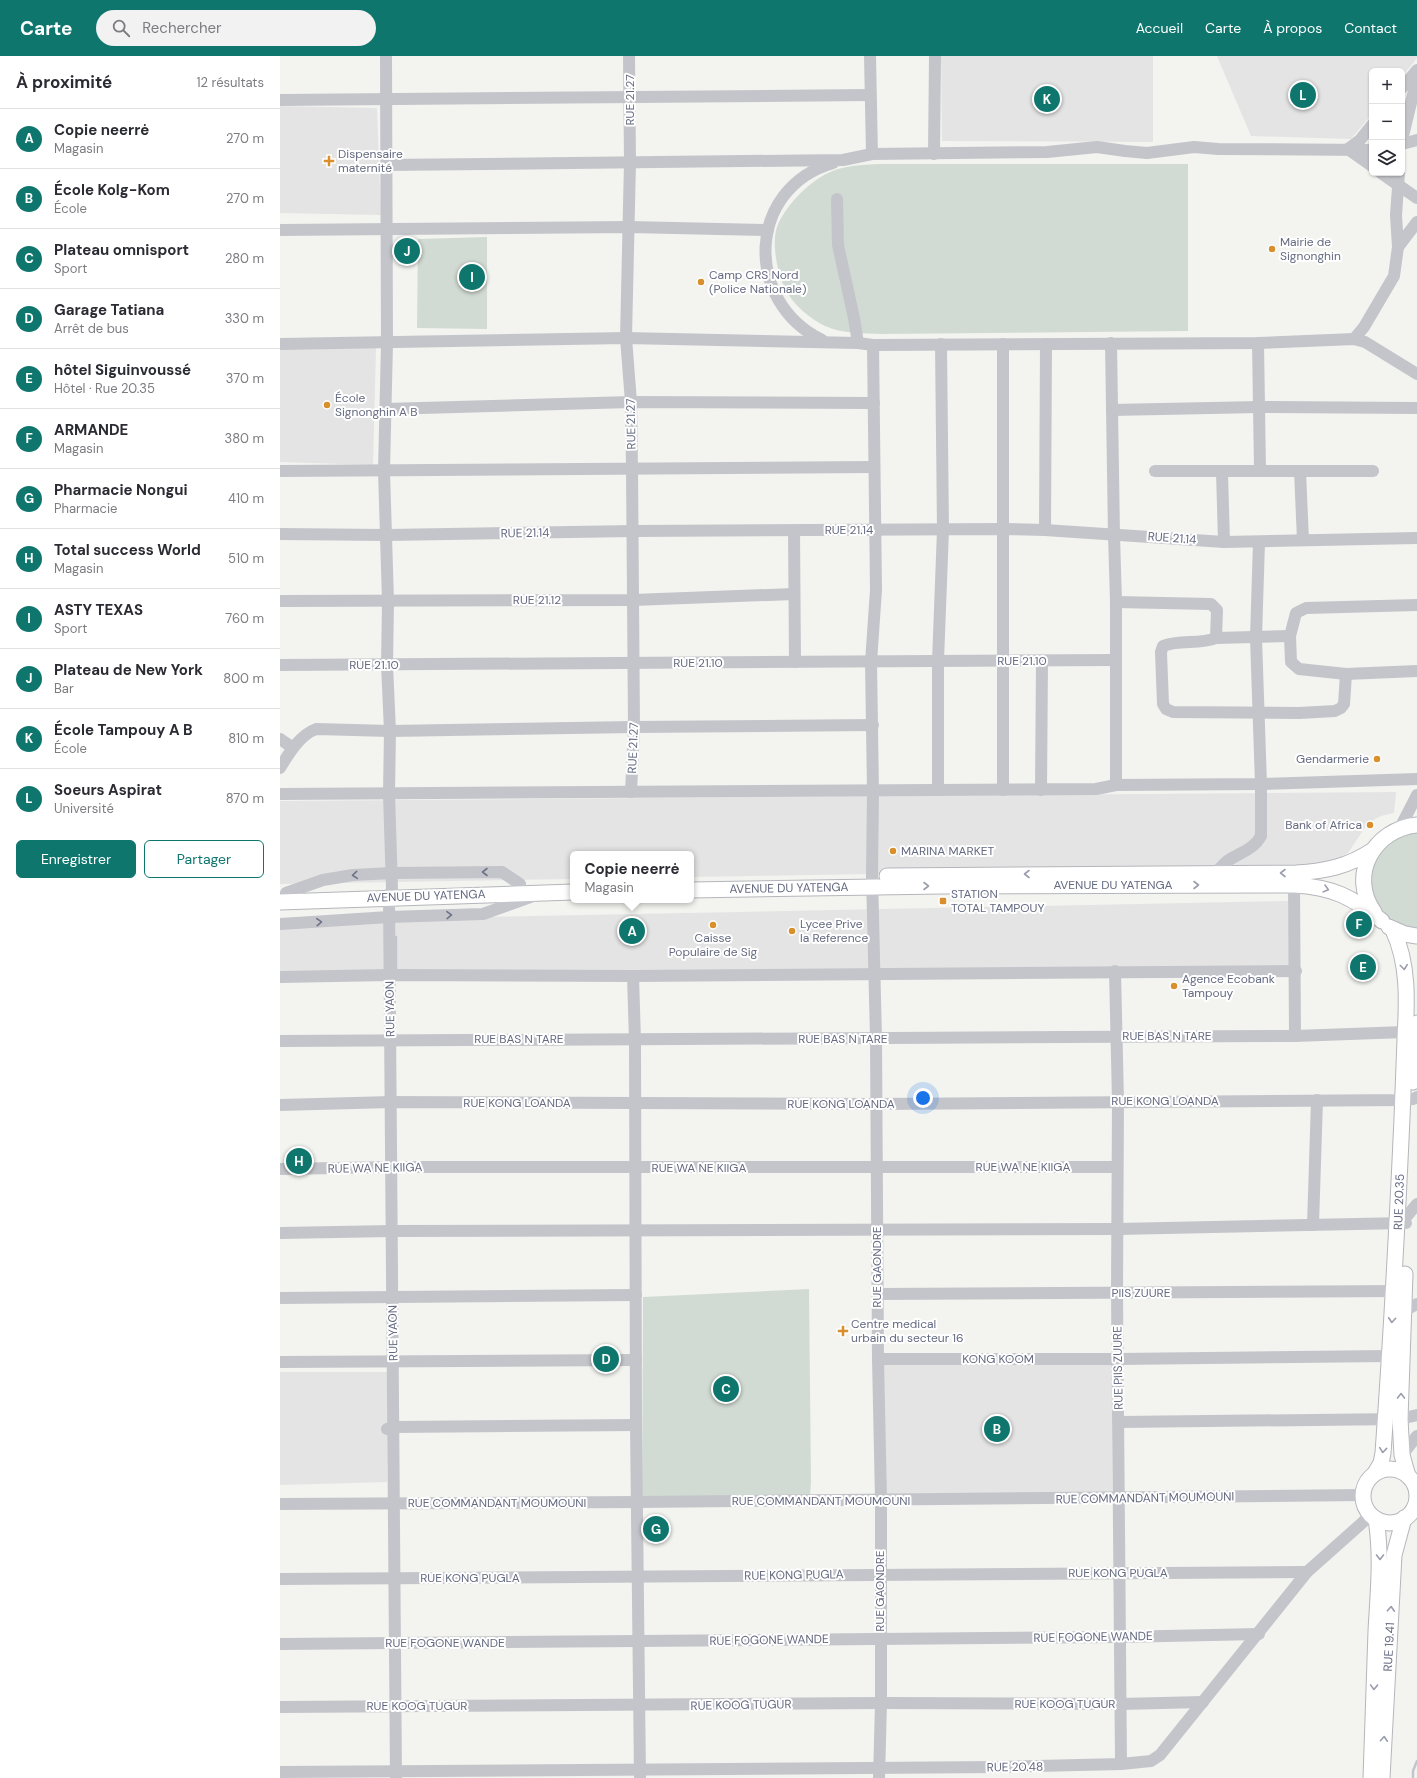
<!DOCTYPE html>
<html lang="fr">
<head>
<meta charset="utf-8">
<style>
  :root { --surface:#fff; --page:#f2f2f3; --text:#2b2b33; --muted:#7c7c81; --line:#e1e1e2; --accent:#0f766e }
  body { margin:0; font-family:"DM Sans",sans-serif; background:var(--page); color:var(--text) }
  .controls { position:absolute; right:12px; top:12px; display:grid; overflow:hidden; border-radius:6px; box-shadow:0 1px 3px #0004 }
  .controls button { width:36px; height:36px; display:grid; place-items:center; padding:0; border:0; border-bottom:1px solid var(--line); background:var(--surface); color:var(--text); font:20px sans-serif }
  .you { position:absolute; left:643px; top:1042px; width:14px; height:14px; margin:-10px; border:3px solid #fff; border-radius:50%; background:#1a73e8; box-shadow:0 0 0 6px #1a73e833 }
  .badge { display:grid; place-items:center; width:26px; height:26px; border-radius:50%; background:var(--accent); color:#fff; font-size:13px; font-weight:700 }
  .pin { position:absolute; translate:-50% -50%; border:2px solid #fff; box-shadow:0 1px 4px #0006 }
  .popup { position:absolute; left:290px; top:795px; width:124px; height:52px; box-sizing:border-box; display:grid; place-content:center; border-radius:6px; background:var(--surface); filter:drop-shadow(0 1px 3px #0005); font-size:13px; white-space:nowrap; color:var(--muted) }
  .popup b { font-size:15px; color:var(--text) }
  .popup::after { content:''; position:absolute; left:50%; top:100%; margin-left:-8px; border:8px solid transparent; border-top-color:var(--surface) }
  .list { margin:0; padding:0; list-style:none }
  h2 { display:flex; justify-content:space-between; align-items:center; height:52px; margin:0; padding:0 16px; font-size:17px }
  h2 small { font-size:13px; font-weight:400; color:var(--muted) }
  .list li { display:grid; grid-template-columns:26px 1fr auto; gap:12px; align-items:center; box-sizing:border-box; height:60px; padding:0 16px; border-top:1px solid var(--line) }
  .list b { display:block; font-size:15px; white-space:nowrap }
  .list p { margin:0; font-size:13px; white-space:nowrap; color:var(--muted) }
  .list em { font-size:13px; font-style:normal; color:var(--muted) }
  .actions { display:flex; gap:8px; padding:12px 16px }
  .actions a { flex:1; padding:9px 0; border:1px solid var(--accent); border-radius:6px; text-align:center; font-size:14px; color:var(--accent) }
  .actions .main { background:var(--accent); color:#fff }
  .icon { flex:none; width:22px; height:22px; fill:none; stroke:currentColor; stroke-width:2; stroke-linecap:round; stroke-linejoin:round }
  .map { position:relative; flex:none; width:1137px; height:1722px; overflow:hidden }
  header { display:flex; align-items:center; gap:24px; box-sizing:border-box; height:56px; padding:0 20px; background:var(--accent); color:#fff }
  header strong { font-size:19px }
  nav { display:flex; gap:22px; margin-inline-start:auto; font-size:14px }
  .search { width:280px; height:36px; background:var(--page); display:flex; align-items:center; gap:10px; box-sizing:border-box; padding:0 14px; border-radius:22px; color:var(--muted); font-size:15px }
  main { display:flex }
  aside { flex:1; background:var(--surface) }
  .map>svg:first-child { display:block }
  .built { fill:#e4e4e4 }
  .green { fill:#d2dbd3 }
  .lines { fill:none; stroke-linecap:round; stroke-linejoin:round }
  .stream { stroke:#c1c5cd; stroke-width:2.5 }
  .major-casing { stroke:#b5b6bb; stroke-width:17 }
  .minor { stroke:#c4c5ca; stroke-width:12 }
  .major { stroke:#fff; stroke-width:15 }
  .oneway { stroke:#6e7387 }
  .oneway2 { stroke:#9a9eac }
  .poi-dot { fill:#d98f2b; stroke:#fff; stroke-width:1.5 }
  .labels { text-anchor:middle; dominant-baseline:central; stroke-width:4; stroke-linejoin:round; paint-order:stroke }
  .street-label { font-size:12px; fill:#646a80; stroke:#fff }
  .poi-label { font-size:12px; fill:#646a80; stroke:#fff; text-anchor:start }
</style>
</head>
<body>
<header>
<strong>Carte</strong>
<div class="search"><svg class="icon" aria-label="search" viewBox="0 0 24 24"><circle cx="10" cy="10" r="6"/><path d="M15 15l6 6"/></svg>Rechercher</div>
<nav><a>Accueil</a><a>Carte</a><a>À propos</a><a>Contact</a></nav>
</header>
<main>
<aside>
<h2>À proximité<small>12 résultats</small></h2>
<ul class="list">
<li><span class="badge">A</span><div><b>Copie neerrė</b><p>Magasin</p></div><em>270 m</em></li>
<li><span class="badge">B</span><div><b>École Kolg-Kom</b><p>École</p></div><em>270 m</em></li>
<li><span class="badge">C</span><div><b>Plateau omnisport</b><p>Sport</p></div><em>280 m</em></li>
<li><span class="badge">D</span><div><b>Garage Tatiana</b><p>Arrêt de bus</p></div><em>330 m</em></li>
<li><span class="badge">E</span><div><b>hôtel Siguinvoussé</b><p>Hôtel · Rue 20.35</p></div><em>370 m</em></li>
<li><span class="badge">F</span><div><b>ARMANDE</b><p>Magasin</p></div><em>380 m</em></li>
<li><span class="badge">G</span><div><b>Pharmacie Nongui</b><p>Pharmacie</p></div><em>410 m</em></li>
<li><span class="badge">H</span><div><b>Total success World</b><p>Magasin</p></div><em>510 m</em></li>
<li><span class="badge">I</span><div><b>ASTY TEXAS</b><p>Sport</p></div><em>760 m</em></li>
<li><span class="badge">J</span><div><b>Plateau de New York</b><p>Bar</p></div><em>800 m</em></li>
<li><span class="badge">K</span><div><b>École Tampouy A B</b><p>École</p></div><em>810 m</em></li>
<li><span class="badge">L</span><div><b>Soeurs Aspirat</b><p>Université</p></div><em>870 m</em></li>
</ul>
<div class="actions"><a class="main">Enregistrer</a><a>Partager</a></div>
</aside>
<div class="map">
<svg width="1137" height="1722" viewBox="0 0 1137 1722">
  <rect width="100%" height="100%" fill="#f3f4f0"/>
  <g class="built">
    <polygon points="661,0 873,0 873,86 662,85"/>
    <polygon points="937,0 1137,0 1137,2 1122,21 1122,15 1092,15 1092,58 1071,83 971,80"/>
    <polygon points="0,50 97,52 101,159 0,157"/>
    <polygon points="0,292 96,292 93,409 0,406"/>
    <polygon points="1116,736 1114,757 1101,760 1088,767 1068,797 1055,805 1024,811 411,821 411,798 293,798 293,823 0,828 0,745"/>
    <polygon points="1008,845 1010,910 0,921 0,865"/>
    <polygon points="832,1306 832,1439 603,1440 602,1308"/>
    <polygon points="0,1316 108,1316 107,1426 0,1429"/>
  </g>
  <g class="green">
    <path d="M600,108H908V275L602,278C583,277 562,278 545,270C531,263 516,251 508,238C498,222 491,189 497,171C505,150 527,128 546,118C563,109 582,109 600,108Z"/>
    <polygon points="207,181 207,273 137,272 138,183"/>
    <polygon points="1131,775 1137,775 1137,874 1113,866 1106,861 1100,855 1091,835 1093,807 1104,789"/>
    <polygon points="529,1233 531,1425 530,1441 362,1442 363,1241"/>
  </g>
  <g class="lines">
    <g class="stream">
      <polyline points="116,916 116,881"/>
      <polyline points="1133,1722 1133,1715 1137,1705"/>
    </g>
    <g class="major-casing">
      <g id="major">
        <path d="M607,820L1016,817C1046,815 1067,811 1093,794"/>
        <path d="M411,834L662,830L1014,829C1053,831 1072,841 1102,865"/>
        <polyline points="0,846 293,836"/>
        <path d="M1094,856C1068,819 1094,773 1137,769"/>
        <polyline points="1109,871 1125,878 1137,880"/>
        <polyline points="1133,1026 1137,967"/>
        <polyline points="1125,1218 1120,1363 1122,1399 1128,1420"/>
        <circle cx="1110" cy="1440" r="27"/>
        <path d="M1095,1417L1101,1407L1103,1397C1111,1285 1117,1173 1122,1062C1123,1036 1124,1009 1125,983C1127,946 1129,908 1113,874"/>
        <path d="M1091,1722C1093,1673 1094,1624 1096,1575C1098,1537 1102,1501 1096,1463"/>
        <polyline points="1102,1722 1114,1499 1124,1462"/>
      </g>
    </g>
    <g class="minor">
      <polyline points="106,0 107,287 104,415 108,545 107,609 110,675 109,738 112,833 109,841 116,1722"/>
      <polyline points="349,0 350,106 346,282 351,346 352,412 354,671 351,736"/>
      <polyline points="590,0 592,98"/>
      <polyline points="1122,32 1137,14"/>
      <polyline points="0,44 590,39"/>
      <polyline points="1122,84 1137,22"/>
      <polyline points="1122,88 1137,84"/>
      <polyline points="1068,93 1080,84 1092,69"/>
      <polyline points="1068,93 1092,110"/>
      <polyline points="654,98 655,0"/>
      <polyline points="106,109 563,104 592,98 767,96 817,91 845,95 867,97 914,91 938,93 1092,94"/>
      <polyline points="1101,117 1137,142"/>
      <polyline points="557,143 558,189 574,262 578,287"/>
      <polyline points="0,174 349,171 488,174"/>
      <polyline points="1118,191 1116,159 1119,117"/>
      <polyline points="1074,283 1084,271 1114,220 1118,191 1137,166"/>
      <path d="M542,284C463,245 467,132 553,107"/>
      <polyline points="831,287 834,479 836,546 836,729"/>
      <polyline points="978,287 980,415"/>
      <polyline points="0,288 346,282 578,287 593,289 978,287 1074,283 1085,286 1137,318"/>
      <polyline points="723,288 723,734"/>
      <polyline points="593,289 596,534 591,606 593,735 592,820 596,982 598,1303 601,1444 601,1647 599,1722"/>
      <polyline points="105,353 351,346 594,347"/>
      <polyline points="832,354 979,351 1137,352"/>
      <polyline points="0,415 594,411"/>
      <polyline points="875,415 1093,415"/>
      <polyline points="1020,415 1023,484"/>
      <polyline points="942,416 944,486"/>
      <polyline points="514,474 515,606"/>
      <polyline points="765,474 766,288"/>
      <polyline points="0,478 107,479 353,475 723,473 765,474 944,486 1137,482"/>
      <polyline points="0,545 353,544 514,538"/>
      <polyline points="836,546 931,548 937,554 936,582"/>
      <polyline points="1137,549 1026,552 1016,557 1010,580 1011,606 1019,613 1066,618 1137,615"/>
      <path d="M1010,580L936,582C919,589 900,583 883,590L881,596L883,648L886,653L893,656L1019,657L1055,655L1061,652L1064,648L1066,618"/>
      <polyline points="0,609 836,604"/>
      <polyline points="0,683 13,692"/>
      <path d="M0,712C9,697 20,679 36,673L110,675L354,671L593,669"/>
      <polyline points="658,734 658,605 663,474 661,288"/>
      <polyline points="761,734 762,606"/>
      <polyline points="0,738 816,733 836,729 981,728 1137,723"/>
      <polyline points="1120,772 1137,739"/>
      <path d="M935,817C940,813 944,807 949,804C961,796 974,793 981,780V728L976,582L979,486"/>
      <polyline points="1014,829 1015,980"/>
      <polyline points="6,837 43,824 73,819 112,817 222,816 240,828"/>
      <polyline points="0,868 109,861 203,858 253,840"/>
      <polyline points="835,915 838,1045 837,1237 841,1708"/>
      <polyline points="353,920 355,984 356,1369 360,1722"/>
      <polyline points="0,921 110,919 353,920 1016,915"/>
      <polyline points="0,985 1015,980 1125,976"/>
      <polyline points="0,1049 111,1046 596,1048 1123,1044 1133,1043 1137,1041"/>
      <polyline points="0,1113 112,1111 837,1111"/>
      <polyline points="1118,1160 1127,1160 1137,1148"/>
      <polyline points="1033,1169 1037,1044"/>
      <polyline points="0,1177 112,1175 838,1173 1126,1167"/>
      <polyline points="597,1238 1122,1235"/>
      <polyline points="0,1242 356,1239"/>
      <polyline points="1124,1255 1137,1248"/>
      <polyline points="598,1303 838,1303 1110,1300"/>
      <polyline points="0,1306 356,1304"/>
      <polyline points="839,1366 1120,1363 1137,1359"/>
      <polyline points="107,1373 113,1371 356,1369"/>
      <polyline points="1122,1399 1137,1380"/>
      <polyline points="0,1448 357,1446 1083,1439"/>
      <polyline points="0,1523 1027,1516"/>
      <polyline points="0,1588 839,1581 979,1578"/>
      <polyline points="0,1651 601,1647 840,1648 923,1646"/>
      <polyline points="0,1716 719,1711 841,1708 871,1705 880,1699 1027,1516 1091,1459"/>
    </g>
    <use href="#major" class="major"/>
  </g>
  <defs><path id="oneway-chevron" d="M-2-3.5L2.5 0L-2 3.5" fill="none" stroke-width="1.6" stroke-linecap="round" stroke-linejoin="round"/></defs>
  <g class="oneway">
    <use href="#oneway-chevron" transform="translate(205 816) rotate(180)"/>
    <use href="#oneway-chevron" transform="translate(75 819) rotate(175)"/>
    <use href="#oneway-chevron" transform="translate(169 859) rotate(-2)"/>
    <use href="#oneway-chevron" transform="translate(39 866) rotate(-4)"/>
  </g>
  <g class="oneway2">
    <use href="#oneway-chevron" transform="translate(1003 817) rotate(-180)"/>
    <use href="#oneway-chevron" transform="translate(747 818) rotate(180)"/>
    <use href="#oneway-chevron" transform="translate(916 829)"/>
    <use href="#oneway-chevron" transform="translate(646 830)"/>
    <use href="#oneway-chevron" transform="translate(1046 833) rotate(15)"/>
    <use href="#oneway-chevron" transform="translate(1124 911) rotate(83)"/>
    <use href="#oneway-chevron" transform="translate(1112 1264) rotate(94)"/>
    <use href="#oneway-chevron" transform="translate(1121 1340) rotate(-89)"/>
    <use href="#oneway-chevron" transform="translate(1103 1394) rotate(96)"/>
    <use href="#oneway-chevron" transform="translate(1100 1501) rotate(90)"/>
    <use href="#oneway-chevron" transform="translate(1111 1553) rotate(-87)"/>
    <use href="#oneway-chevron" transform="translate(1094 1631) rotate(92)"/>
    <use href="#oneway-chevron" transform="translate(1104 1683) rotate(-86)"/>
  </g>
  <g class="poi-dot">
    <path d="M47 99h4v4h4v4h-4v4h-4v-4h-4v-4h4z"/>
    <circle cx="992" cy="193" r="4"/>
    <circle cx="421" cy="226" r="4"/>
    <circle cx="47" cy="349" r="4"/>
    <circle cx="1097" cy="703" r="4"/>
    <circle cx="1090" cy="769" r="4"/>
    <circle cx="613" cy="795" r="4"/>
    <rect x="659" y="841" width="8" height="8" rx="2"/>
    <circle cx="433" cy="869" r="4"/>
    <circle cx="512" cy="875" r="4"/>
    <circle cx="894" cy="930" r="4"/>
    <path d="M561 1269h4v4h4v4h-4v4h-4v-4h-4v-4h4z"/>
  </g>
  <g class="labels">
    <g class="street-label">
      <text transform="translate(350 44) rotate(-90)">RUE 21.27</text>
      <text transform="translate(351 368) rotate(-91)">RUE 21.27</text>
      <text x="569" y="474">RUE 21.14</text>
      <text transform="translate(245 477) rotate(-1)">RUE 21.14</text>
      <text transform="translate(892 482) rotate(4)">RUE 21.14</text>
      <text x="257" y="544">RUE 21.12</text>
      <text x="742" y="605">RUE 21.10</text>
      <text x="418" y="607">RUE 21.10</text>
      <text x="94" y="609">RUE 21.10</text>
      <text transform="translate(353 692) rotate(-88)">RUE 21.27</text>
      <text x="833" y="829">AVENUE DU YATENGA</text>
      <text transform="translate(509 832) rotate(-1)">AVENUE DU YATENGA</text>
      <text transform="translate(146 840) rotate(-2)">AVENUE DU YATENGA</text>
      <text transform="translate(110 953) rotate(-91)">RUE YAON</text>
      <text x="887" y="980">RUE BAS N TARE</text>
      <text x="239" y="983">RUE BAS N TARE</text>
      <text x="563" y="983">RUE BAS N TARE</text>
      <text x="885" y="1045">RUE KONG LOANDA</text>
      <text x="237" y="1047">RUE KONG LOANDA</text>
      <text x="561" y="1048">RUE KONG LOANDA</text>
      <text x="743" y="1111">RUE WA NE KIIGA</text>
      <text transform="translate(95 1112) rotate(-1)">RUE WA NE KIIGA</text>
      <text x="419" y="1112">RUE WA NE KIIGA</text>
      <text transform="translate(1119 1146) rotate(-88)">RUE 20.35</text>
      <text transform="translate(597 1211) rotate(-90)">RUE GAONDRE</text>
      <text x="861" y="1237">PIIS ZUURE</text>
      <text transform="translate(113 1277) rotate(-91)">RUE YAON</text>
      <text x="718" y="1303">KONG KOOM</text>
      <text transform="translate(838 1312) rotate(-91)">RUE PIIS ZUURE</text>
      <text transform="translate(865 1442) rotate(-1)">RUE COMMANDANT MOUMOUNI</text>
      <text x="541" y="1445">RUE COMMANDANT MOUMOUNI</text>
      <text x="217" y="1447">RUE COMMANDANT MOUMOUNI</text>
      <text x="838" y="1517">RUE KONG PUGLA</text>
      <text transform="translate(514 1519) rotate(-1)">RUE KONG PUGLA</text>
      <text x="190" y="1522">RUE KONG PUGLA</text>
      <text transform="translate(600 1535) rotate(-90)">RUE GAONDRE</text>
      <text transform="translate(813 1581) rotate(-1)">RUE FOGONE WANDE</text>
      <text transform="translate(489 1584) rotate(-1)">RUE FOGONE WANDE</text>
      <text x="165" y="1587">RUE FOGONE WANDE</text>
      <text transform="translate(1109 1591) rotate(-87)">RUE 19.41</text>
      <text x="785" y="1648">RUE KOOG TUGUR</text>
      <text transform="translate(461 1649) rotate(-1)">RUE KOOG TUGUR</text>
      <text x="137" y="1650">RUE KOOG TUGUR</text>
      <text transform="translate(735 1711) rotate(-1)">RUE 20.48</text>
    </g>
    <g class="poi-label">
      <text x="58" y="98">Dispensaire<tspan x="58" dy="14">maternité</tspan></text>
      <text x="1000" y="186">Mairie de<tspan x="1000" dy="14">Signonghin</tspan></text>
      <text x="429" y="219">Camp CRS Nord<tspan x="429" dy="14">(Police Nationale)</tspan></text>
      <text x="55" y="342">École<tspan x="55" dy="14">Signonghin A B</tspan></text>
      <text x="1089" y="703" text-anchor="end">Gendarmerie</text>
      <text x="1082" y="769" text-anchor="end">Bank of Africa</text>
      <text x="621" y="795">MARINA MARKET</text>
      <text x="671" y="838">STATION<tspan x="671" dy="14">TOTAL TAMPOUY</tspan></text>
      <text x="520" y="868">Lycee Prive<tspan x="520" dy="14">la Reference</tspan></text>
      <text x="433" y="882" text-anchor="middle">Caisse<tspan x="433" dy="14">Populaire de Sig</tspan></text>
      <text x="902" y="923">Agence Ecobank<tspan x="902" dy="14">Tampouy</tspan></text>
      <text x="571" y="1268">Centre medical<tspan x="571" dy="14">urbain du secteur 16</tspan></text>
    </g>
  </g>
</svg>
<div class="controls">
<button>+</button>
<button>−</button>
<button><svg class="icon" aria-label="layers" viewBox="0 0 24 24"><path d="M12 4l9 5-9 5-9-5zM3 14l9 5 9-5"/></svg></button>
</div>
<div class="you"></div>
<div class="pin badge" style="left:352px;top:875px">A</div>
<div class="popup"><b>Copie neerrė</b>Magasin</div>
<div class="pin badge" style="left:717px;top:1373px">B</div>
<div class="pin badge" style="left:446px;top:1333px">C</div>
<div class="pin badge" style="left:326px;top:1303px">D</div>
<div class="pin badge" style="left:1083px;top:911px">E</div>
<div class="pin badge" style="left:1079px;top:868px">F</div>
<div class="pin badge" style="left:376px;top:1473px">G</div>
<div class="pin badge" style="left:19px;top:1105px">H</div>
<div class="pin badge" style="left:192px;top:221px">I</div>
<div class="pin badge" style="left:127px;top:195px">J</div>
<div class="pin badge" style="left:767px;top:43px">K</div>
<div class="pin badge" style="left:1023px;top:39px">L</div>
</div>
</main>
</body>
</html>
